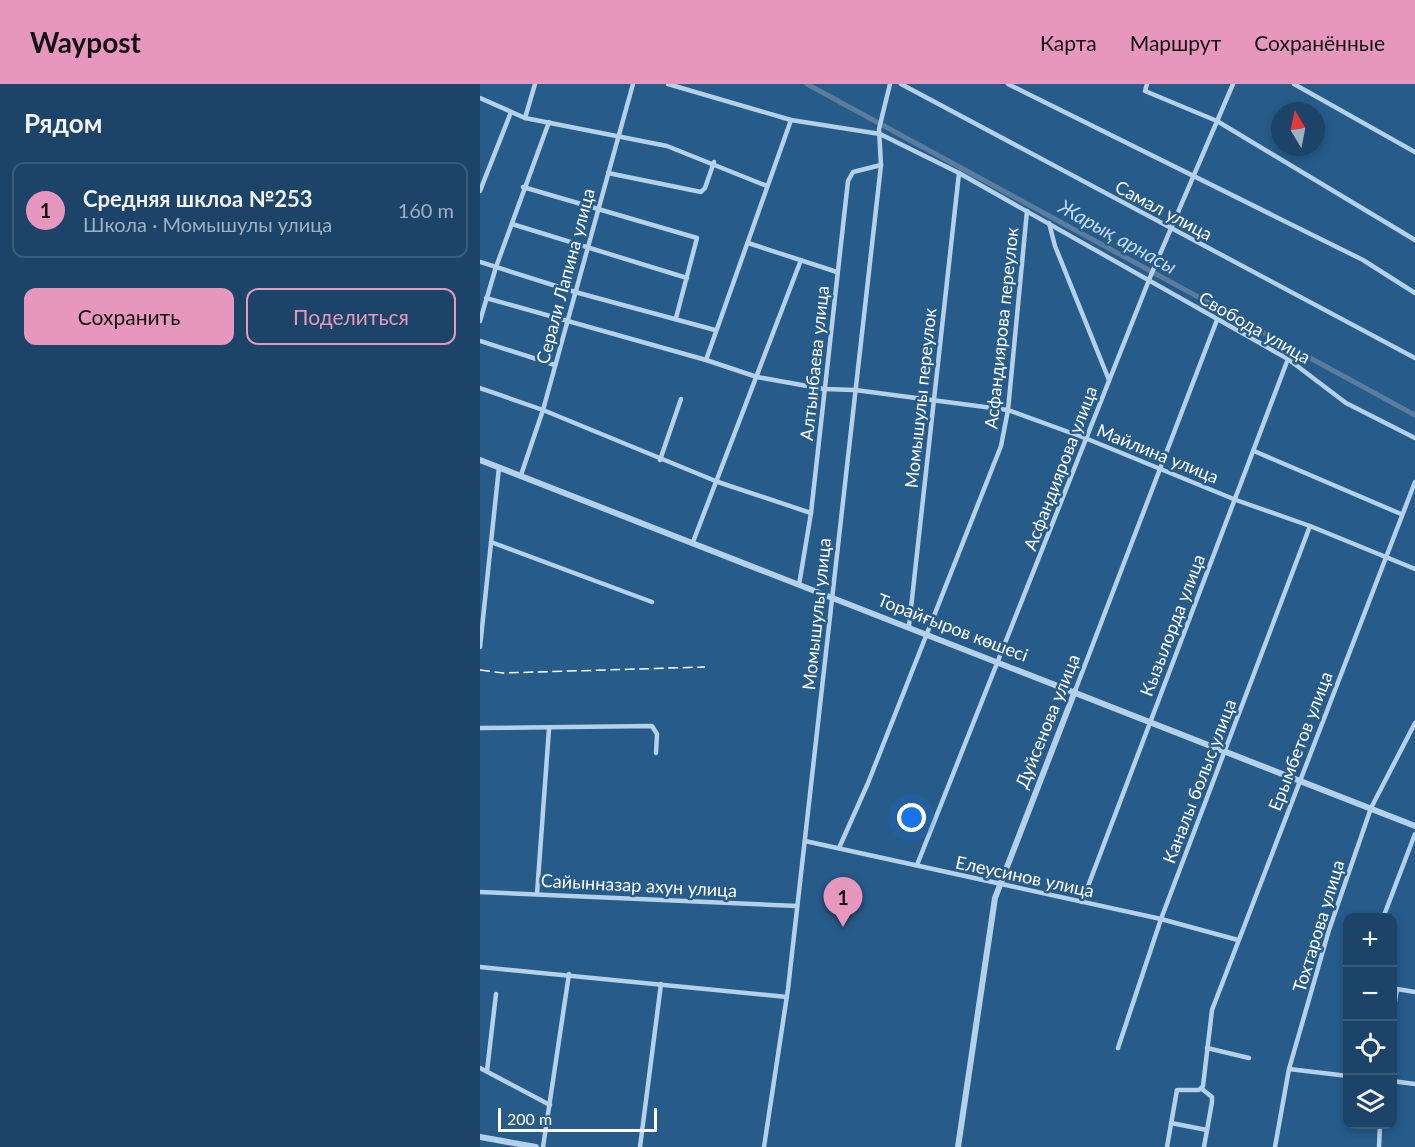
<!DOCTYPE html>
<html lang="ru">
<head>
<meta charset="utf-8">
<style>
  :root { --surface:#1c4468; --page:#294e71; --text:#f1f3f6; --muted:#a0b0c0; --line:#3a5c7c; --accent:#e797bd }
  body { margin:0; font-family:Lato,sans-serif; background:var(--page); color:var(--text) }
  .controls { position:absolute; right:18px; bottom:18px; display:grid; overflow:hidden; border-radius:12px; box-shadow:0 3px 9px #0003 }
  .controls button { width:54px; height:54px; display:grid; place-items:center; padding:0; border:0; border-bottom:2px solid var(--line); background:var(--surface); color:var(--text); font:30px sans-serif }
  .compass { position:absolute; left:791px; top:18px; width:54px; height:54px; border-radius:50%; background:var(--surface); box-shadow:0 3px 9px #0003; rotate:350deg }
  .scale { position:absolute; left:18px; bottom:15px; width:159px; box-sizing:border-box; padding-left:6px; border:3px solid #fff; border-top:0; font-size:16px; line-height:21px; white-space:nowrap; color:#fff; -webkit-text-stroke:4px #265b8a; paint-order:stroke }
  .you { position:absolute; left:432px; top:734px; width:21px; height:21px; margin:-15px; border:4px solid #fff; border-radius:50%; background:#1a73e8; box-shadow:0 0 0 9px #1a73e833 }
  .badge { display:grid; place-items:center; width:39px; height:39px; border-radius:50%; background:var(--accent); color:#111; font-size:20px; font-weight:700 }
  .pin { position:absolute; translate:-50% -50px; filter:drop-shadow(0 2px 3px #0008) }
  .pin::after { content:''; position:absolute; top:32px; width:21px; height:18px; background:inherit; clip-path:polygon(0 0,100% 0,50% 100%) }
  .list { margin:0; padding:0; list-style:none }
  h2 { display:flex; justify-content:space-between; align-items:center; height:78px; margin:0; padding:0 24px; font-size:26px }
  h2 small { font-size:20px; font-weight:400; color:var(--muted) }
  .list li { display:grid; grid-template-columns:39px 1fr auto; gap:18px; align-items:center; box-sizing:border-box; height:96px; margin:0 12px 12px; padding:0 12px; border:2px solid var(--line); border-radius:12px }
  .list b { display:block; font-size:22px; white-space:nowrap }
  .list p { margin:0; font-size:20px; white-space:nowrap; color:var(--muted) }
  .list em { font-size:20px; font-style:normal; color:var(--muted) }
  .actions { display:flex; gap:12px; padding:18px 24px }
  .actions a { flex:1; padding:14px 0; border:2px solid var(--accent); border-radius:12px; text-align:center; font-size:21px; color:var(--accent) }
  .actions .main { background:var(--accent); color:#111 }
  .icon { flex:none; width:33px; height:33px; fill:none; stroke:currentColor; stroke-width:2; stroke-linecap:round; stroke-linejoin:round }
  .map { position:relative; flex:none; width:935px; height:1063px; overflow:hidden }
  header { display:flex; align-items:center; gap:36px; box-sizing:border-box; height:84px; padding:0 30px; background:var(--accent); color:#111 }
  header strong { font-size:28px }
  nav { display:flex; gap:33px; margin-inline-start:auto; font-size:21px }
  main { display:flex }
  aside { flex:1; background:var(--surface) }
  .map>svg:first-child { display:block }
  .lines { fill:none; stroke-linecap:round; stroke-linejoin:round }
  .canal { stroke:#5a7d9d; stroke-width:5 }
  .minor { stroke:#b4d1e9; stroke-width:4.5 }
  .tertiary { stroke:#b4d1e9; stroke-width:6 }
  .rail { stroke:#fff; stroke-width:1.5; stroke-dasharray:10 4.5; stroke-linecap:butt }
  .labels { text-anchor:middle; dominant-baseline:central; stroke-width:5; stroke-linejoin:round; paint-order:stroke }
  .street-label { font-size:18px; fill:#fff; stroke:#265b8a }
  .water-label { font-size:20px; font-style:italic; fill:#c0dbf1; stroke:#265b8a }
</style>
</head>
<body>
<header>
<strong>Waypost</strong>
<nav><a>Карта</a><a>Маршрут</a><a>Сохранённые</a></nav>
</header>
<main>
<aside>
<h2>Рядом<small></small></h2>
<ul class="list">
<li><span class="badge">1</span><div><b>Средняя шклоа №253</b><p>Школа · Момышулы улица</p></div><em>160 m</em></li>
</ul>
<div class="actions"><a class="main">Сохранить</a><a>Поделиться</a></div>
</aside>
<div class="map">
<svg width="935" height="1063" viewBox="0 0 935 1063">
  <rect width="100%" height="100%" fill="#265b8a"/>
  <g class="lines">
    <polyline class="canal" points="327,0 935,331"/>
    <g class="minor">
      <polyline points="188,0 311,36 400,50 479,89 808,275 866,319 935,354"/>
      <polyline points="421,0 935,274"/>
      <polyline points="528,0 883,176 935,209"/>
      <polyline points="667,0 665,7 737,37 935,156"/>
      <polyline points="814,0 935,68"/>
      <polyline points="0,14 45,34 187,62 287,102"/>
      <polyline points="45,34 55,0"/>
      <polyline points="128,89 221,108 225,104 234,78"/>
      <polyline points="43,103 217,154 196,234"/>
      <polyline points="0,107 31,28"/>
      <polyline points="569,139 575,162 629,296"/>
      <polyline points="32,140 207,194"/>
      <polyline points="268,159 357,188"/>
      <polyline points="0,178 95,208 235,246"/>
      <polyline points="6,214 226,276 277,293 344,305 375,306 528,326 605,354 756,416 830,442 935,485"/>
      <polyline points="0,237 16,183 69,38"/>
      <polyline points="0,257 75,281"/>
      <polyline points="226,276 311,36"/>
      <polyline points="0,304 63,326 238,398 331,429"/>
      <polyline points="774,367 921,430"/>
      <polyline points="180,376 201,315"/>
      <polyline points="41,391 63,326 153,0"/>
      <polyline points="11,458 172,518"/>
      <polyline points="213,458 321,176"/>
      <polyline points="319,501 331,429 368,97 373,88 401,81"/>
      <polyline points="429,542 479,89"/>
      <polyline points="0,563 19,383"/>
      <polyline points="595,607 737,236"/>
      <polyline points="0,644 172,642 177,650 176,669"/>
      <polyline points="325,757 681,835 758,856"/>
      <polyline points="359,764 388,699 521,362 528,326 547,127"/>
      <polyline points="437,781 671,191 753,0"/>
      <polyline points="0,808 317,822"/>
      <polyline points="57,810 69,645"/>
      <polyline points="602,818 808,275"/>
      <polyline points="903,834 935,750"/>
      <polyline points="0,883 307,913"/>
      <polyline points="912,935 917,905 935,908"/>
      <polyline points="638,964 681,835 830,442"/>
      <polyline points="727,964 769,974"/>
      <polyline points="0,984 70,1021"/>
      <polyline points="809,985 868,992"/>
      <polyline points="7,987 16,910"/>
      <polyline points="912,997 935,1000"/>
      <polyline points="722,1005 732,1013 732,1018 724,1063"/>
      <polyline points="691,1039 727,1046"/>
      <polyline points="63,1063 89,890"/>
      <polyline points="160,1063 181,900"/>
      <polyline points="284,1063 308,905 401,81 399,45 410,0"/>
      <polyline points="687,1063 697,1006 719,1006 723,1002 732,926 935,398"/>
      <polyline points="795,1063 809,985 849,846 891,724 935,639"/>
      <polyline points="899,1063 900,1040"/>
    </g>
    <g class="tertiary">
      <polyline points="0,376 935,742"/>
      <polyline points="0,1053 56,1063"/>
      <polyline points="478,1063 515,814 595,607"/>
    </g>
    <polyline class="rail" points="0,586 23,589 225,583"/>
  </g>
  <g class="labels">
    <g class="street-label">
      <text transform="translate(684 126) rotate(28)">Самал улица</text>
      <text transform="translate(85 192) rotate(-75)">Серали Лапина улица</text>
      <text transform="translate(775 243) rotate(30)">Свобода улица</text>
      <text transform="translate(521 244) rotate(-84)">Асфандиярова переулок</text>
      <text transform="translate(334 279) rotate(-84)">Алтынбаева улица</text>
      <text transform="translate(440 314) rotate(-84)">Момышулы переулок</text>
      <text transform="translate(678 369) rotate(22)">Майлина улица</text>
      <text transform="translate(580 384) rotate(-69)">Асфандиярова улица</text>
      <text transform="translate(336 530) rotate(-84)">Момышулы улица</text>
      <text transform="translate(692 541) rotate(-69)">Кызылорда улица</text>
      <text transform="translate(473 543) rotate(21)">Торайғыров көшесі</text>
      <text transform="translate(567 637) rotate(-68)">Дуйсенова улица</text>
      <text transform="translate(820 657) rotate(-69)">Ерымбетов улица</text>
      <text transform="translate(719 697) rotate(-69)">Каналы болыс улица</text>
      <text transform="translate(545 792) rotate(12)">Елеусинов улица</text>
      <text transform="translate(159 801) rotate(3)">Сайынназар ахун улица</text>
      <text transform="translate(838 842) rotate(-73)">Тохтарова улица</text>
    </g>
    <g class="water-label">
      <text transform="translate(638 152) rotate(29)">Жарық арнасы</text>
    </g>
  </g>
</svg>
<div class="controls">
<button>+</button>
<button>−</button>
<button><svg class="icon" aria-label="locate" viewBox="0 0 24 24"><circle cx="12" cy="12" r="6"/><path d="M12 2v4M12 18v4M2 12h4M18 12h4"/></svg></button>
<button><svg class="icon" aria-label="layers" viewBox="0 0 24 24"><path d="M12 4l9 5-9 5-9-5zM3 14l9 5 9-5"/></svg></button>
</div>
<svg class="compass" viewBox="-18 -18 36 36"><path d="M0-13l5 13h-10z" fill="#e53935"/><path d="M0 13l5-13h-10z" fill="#a0b0c0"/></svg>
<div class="scale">200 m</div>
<div class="you"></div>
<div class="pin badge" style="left:363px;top:843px">1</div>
</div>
</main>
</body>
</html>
